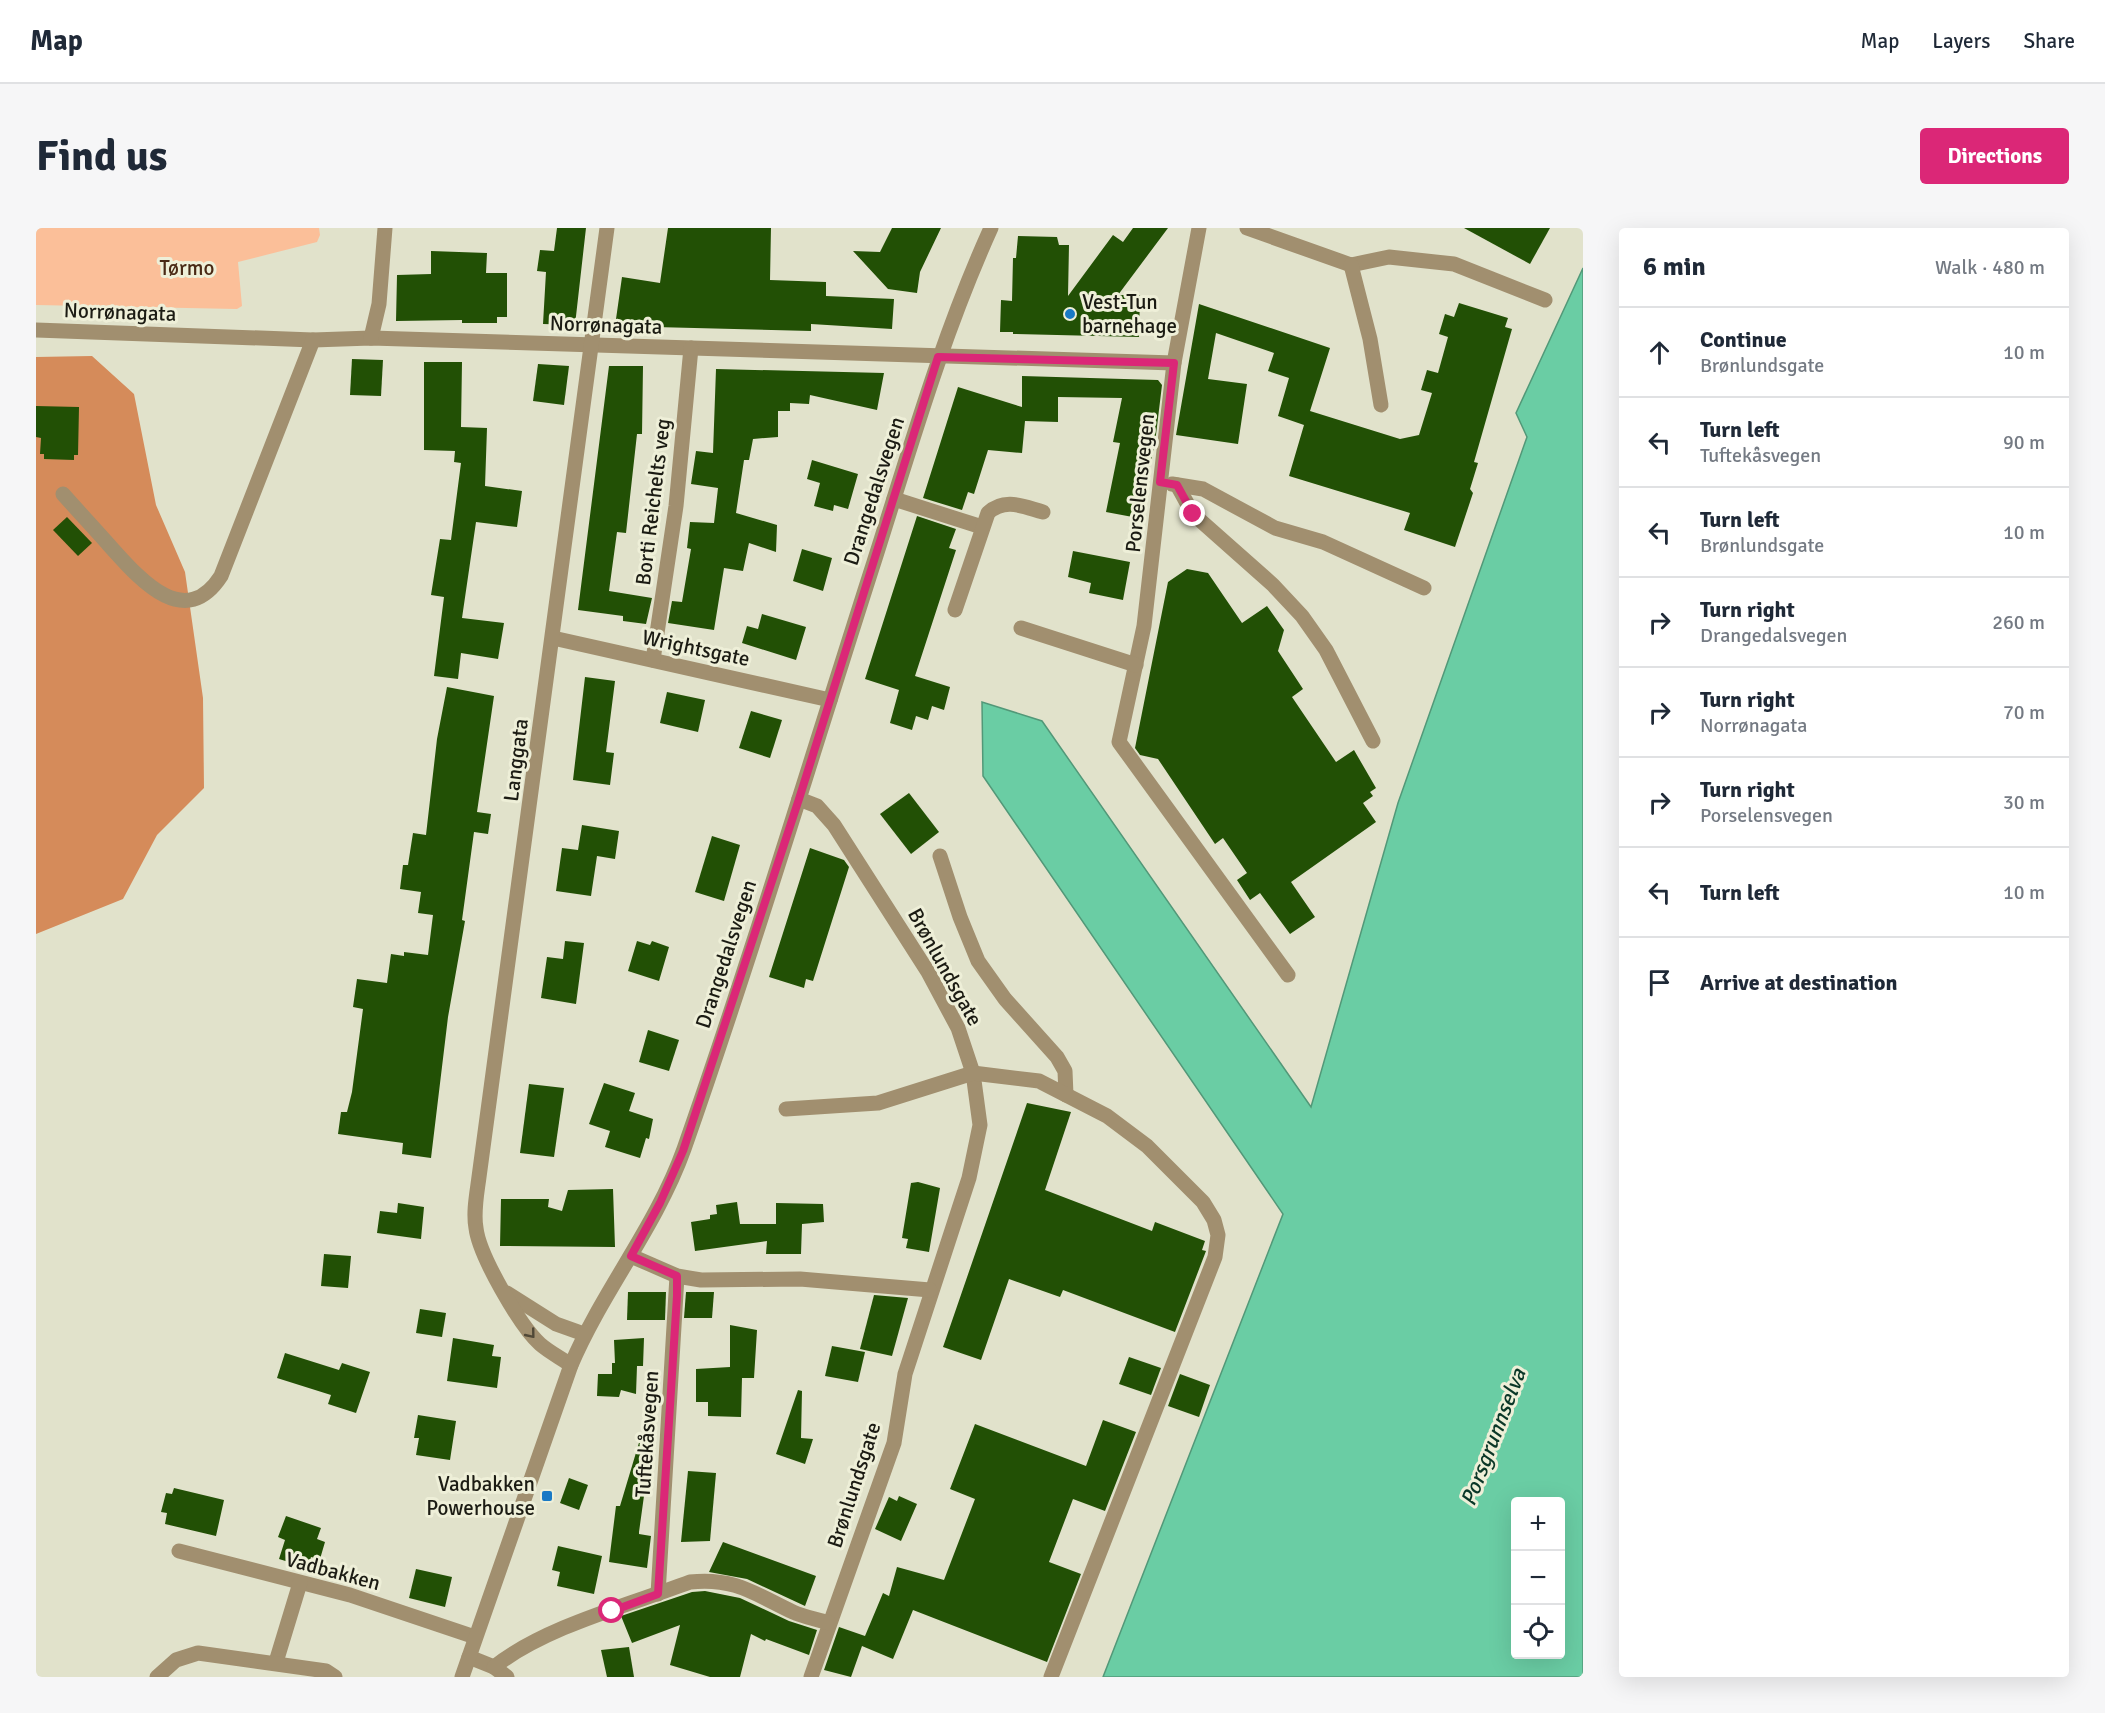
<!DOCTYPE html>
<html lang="en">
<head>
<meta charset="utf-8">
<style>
  :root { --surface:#fff; --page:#f6f6f7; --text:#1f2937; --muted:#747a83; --line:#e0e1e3; --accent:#db2777 }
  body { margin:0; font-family:Signika,sans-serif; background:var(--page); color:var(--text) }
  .controls { position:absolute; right:18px; bottom:18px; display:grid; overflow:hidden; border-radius:6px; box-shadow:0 6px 24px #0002 }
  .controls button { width:54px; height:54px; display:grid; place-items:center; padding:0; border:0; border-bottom:2px solid var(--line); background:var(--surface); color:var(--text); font:30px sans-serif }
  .stop { position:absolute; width:18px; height:18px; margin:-14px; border:4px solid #db2777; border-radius:50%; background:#fff }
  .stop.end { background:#db2777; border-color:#fff; box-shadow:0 2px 6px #0008 }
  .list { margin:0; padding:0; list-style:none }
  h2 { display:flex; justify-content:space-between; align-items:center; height:78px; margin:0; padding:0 24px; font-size:26px }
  h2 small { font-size:20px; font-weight:400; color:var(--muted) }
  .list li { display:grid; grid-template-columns:39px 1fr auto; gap:18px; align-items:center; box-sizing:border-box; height:90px; padding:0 24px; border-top:2px solid var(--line) }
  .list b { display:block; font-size:22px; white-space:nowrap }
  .list p { margin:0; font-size:20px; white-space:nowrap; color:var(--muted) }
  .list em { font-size:20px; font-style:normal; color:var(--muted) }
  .icon { flex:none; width:33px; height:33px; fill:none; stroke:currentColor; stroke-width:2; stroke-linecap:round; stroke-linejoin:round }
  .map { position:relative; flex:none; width:1547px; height:1449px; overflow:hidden; border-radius:6px }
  header { display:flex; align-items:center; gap:36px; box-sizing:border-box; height:84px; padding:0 30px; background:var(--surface); border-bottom:2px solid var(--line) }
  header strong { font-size:28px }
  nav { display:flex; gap:33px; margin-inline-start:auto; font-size:21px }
  .intro { display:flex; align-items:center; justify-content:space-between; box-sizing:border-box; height:144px; padding:0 36px }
  h1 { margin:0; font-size:42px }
  .button { padding:15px 27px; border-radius:6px; background:var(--accent); color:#fff; font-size:21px; font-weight:700 }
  main { display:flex; gap:36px; padding:0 36px }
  aside { flex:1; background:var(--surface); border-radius:6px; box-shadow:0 6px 24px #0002 }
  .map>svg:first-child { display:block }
  .green { fill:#fbbf99 }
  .forest { fill:#d58b5a }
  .water { fill:#6acda4; stroke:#529878; stroke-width:1.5; fill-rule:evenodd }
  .building { fill:#225005 }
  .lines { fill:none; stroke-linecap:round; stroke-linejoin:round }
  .minor { stroke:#a18f6f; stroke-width:15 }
  .oneway { stroke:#514938 }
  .route { stroke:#db2777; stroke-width:8 }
  .poi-dot { fill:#1979c5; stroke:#eeefd8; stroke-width:2 }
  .labels { text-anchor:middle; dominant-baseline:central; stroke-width:6; stroke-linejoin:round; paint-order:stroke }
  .park-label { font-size:21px; fill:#492915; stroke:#eeefd8 }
  .poi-label { font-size:21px; fill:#1b1b13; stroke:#eeefd8; text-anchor:start }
  .street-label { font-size:21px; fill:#1b1b13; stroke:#eeefd8 }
  .water-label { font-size:22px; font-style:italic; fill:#0a3727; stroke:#eeefd8 }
</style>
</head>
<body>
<header>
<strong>Map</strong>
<nav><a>Map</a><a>Layers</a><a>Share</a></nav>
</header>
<div class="intro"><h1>Find us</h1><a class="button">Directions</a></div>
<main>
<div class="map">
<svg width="1547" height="1449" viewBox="0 0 1547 1449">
  <rect width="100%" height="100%" fill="#e1e2cb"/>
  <polygon class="green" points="0,0 283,0 284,7 281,14 202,34 206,78 201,81 0,77"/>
  <polygon class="forest" points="56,128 98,166 120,277 149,344 167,470 168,560 121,607 87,671 0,706 0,129"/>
  <path class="water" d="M1547,40V1449H1067L1247,986L947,548L946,474L1006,493L1275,879L1362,575L1491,209L1480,185ZM1480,1274H1524V1426H1480Z"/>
  <g class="building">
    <polygon points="521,0 550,0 539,97 507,96 510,44 501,43 504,22 518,23"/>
    <polygon points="632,0 735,0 734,52 790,54 790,68 858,71 856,101 775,96 775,103 579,98 586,49 624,55"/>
    <polygon points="856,0 905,0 884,44 881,65 852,61 817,23 844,24"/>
    <polygon points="1097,0 1132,0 1082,67 1104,67 1103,109 977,106 977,104 964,104 965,72 976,73 977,30 980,30 982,8 1021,9 1023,17 1033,17 1032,68 1077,7 1087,14"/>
    <polygon points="1428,0 1514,0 1494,36"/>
    <polygon points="395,23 451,25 450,45 471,45 471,89 461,89 461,95 426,95 426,92 360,93 361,47 395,46"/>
    <polygon points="1423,75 1472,90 1469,99 1476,101 1438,234 1442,235 1434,261 1437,265 1419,319 1368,302 1374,285 1253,248 1268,197 1242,188 1253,150 1232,143 1238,125 1180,105 1172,151 1211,156 1202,216 1140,207 1163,76 1294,120 1274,183 1364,211 1383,207 1396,165 1385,162 1391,142 1402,145 1412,109 1403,106 1409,86 1418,89"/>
    <polygon points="316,131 347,132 345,168 314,167"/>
    <polygon points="388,134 426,134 425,199 451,200 449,258 486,263 481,299 440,294 426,390 468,395 462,431 425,425 422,451 398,448 408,369 395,367 404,311 415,312 425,235 418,234 419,223 388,222"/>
    <polygon points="502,136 533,138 528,177 497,173"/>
    <polygon points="573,138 607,138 606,206 601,206 590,305 581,304 573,363 616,370 610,396 587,393 587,388 542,382"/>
    <polygon points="680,141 848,145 841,182 774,167 773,176 754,175 754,183 742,183 742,209 717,211 713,232 708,232 700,285 741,297 740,324 713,315 707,343 688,340 678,402 632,395 636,373 646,374 655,321 651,320 654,294 678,295 682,260 655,256 660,223 677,225"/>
    <polygon points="986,148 1122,152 1126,157 1119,215 1102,290 1070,284 1084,215 1077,214 1086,170 1022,169 1022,194 989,193 986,225 952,222 938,266 932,264 926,282 887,270 922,159 986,179"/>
    <polygon points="0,178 43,179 42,227 38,227 38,232 8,231 8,226 4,226 5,210 0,209"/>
    <polygon points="776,232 822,246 812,281 798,277 797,283 778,278 784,255 771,251"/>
    <polygon points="881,288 920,301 913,320 920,322 879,448 914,459 908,482 896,478 892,492 880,488 876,502 854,495 863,462 829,451"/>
    <polygon points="31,289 56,315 42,328 17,302"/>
    <polygon points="766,321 796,330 787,363 757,353"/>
    <polygon points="1037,323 1094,334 1087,372 1053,365 1055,355 1032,349"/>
    <polygon points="1151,341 1172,345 1206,395 1231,378 1248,402 1242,423 1267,461 1256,469 1300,534 1318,522 1340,560 1334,564 1337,568 1327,575 1340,594 1255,654 1279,689 1254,706 1224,665 1214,672 1201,652 1211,645 1187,610 1179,616 1122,531 1104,527 1099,520 1132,354"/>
    <polygon points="726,386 770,399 760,432 706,415 711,398 722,401"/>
    <polygon points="549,449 579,453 570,524 578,525 574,557 537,552"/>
    <polygon points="411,459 458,468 441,584 455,586 452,606 438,604 426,692 429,693 412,789 395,930 366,926 367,915 302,906 305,884 311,884 316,864 327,781 317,779 321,751 351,755 355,726 368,728 368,724 392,727 397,687 382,685 385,664 364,661 367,637 372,637 377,605 390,607 401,511"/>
    <polygon points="631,464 669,472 662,504 624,495"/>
    <polygon points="715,483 746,492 734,530 703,520"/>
    <polygon points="873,565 903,604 875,626 844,586"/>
    <polygon points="546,597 583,603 579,631 561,628 555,668 520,663 526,620 542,622"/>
    <polygon points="676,608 704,617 688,673 659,664"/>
    <polygon points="774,620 808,632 813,639 777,753 770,751 768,760 733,749"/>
    <polygon points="529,713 548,715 540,776 505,770 511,729 527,731"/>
    <polygon points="601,713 614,717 616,713 633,719 623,753 592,743"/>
    <polygon points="612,802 643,812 633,843 603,834"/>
    <polygon points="568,855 599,865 593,883 617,891 613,911 610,910 604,930 569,919 574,903 553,896"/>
    <polygon points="493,856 528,860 518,929 484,925"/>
    <polygon points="991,875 1035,884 1009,962 1116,1003 1119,994 1169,1013 1166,1022 1170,1023 1139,1104 1027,1062 1024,1069 973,1051 945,1132 907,1119"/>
    <polygon points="882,954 904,960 893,1024 870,1020 872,1011 866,1010 875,955"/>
    <polygon points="577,961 579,1019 464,1018 465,971 513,971 512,979 526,983 532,962"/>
    <polygon points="701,974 704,996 740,996 740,975 787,976 788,994 766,996 765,1026 730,1026 731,1013 659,1023 655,994 674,991 674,987 681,986 680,977"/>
    <polygon points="362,975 388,979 385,1011 341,1005 344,983 361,985"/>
    <polygon points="288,1026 315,1028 312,1060 285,1058"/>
    <polygon points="592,1064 630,1064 629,1092 591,1092"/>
    <polygon points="650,1064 678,1064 676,1090 648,1090"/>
    <polygon points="838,1067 872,1070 856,1128 824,1121"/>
    <polygon points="384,1081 410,1085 406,1109 380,1105"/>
    <polygon points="694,1097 721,1102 718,1150 706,1150 705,1189 672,1188 672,1174 660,1174 660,1141 694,1139"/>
    <polygon points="417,1110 458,1117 456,1128 465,1129 461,1160 411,1153"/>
    <polygon points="608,1110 607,1138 601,1138 600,1166 585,1162 583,1169 561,1168 562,1146 576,1146 576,1135 579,1135 578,1112"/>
    <polygon points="796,1118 829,1124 822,1154 789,1148"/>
    <polygon points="249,1125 303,1142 306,1135 334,1144 320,1185 292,1176 295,1167 241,1150"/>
    <polygon points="1093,1129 1125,1140 1115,1167 1083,1156"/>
    <polygon points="1144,1146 1174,1157 1163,1189 1132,1178"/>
    <polygon points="762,1162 766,1163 765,1210 777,1211 769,1236 740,1226"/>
    <polygon points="382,1187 420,1193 414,1232 380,1227 383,1210 378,1210"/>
    <polygon points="1067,1192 1100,1204 1069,1283 1037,1271 1013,1334 1045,1346 1011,1434 877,1382 857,1431 826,1418 815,1449 788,1442 803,1399 829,1408 847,1365 853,1368 861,1339 908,1352 939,1271 914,1261 939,1196 1050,1238"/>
    <polygon points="605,1208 616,1210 603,1304 603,1306 615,1308 611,1340 573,1334 580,1278 584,1278"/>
    <polygon points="652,1243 680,1245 674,1313 645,1314"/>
    <polygon points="533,1250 552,1257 543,1282 524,1275"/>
    <polygon points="138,1260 188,1272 180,1308 129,1296 131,1285 125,1284 130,1265 136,1266"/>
    <polygon points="863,1268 881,1276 865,1313 839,1301 853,1269 861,1273"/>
    <polygon points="250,1288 285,1300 281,1311 289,1314 284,1331 275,1329 272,1340 243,1331 249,1312 242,1309"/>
    <polygon points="687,1314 780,1348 769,1378 711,1351 673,1344"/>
    <polygon points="522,1318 566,1328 558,1366 521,1358 524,1344 516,1342"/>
    <polygon points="380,1341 416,1349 409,1379 373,1370"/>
    <polygon points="669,1363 704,1370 753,1393 781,1402 773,1427 730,1411 729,1413 715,1406 704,1449 674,1449 634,1437 644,1397 596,1415 585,1388 656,1364"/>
    <polygon points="593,1419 598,1449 571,1449 565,1422"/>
  </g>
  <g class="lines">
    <g class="minor">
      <polyline points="1163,0 1138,135 1108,398 1083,514 1252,747"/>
      <polyline points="1211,0 1315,37 1353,29 1418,36 1509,72"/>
      <polyline points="1315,37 1334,111 1345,177"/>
      <polyline points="0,102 277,112 335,110 1138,135"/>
      <polyline points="335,110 343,76 349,0"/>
      <polyline points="1136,256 1167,261 1239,300 1287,314 1388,360"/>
      <polyline points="1141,257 1157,286 1237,357 1266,388 1290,422 1337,513"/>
      <path d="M27,266C42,283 58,300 73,317C102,349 148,405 185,348L277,112"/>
      <polyline points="858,271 946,299"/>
      <path d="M919,382L952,285C969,269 988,279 1007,284"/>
      <polyline points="985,400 1100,437"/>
      <polyline points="517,410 794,472"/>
      <polyline points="617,432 640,278 655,120"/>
      <polyline points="763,571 781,578 798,597 892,744 922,800 937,845 944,897 933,950 869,1146 858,1215 775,1449"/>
      <polyline points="904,628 924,689 942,733 969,771 1021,829 1029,843 1030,867"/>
      <polyline points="750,881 842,875 937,845 1003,853 1071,888 1111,918 1167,974 1178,992 1182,1007 1179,1029 1015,1449"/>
      <polyline points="595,1028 641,1048 665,1052 764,1051 894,1062"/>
      <polyline points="471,1065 520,1096 548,1106"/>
      <path d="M535,1137C525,1130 513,1124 504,1116C484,1098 443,1027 440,1000C437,984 441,965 443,949L571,0"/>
      <polyline points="143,1323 314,1367 439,1409"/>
      <polyline points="622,1366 641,1048"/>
      <polyline points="433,1429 458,1439 471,1449"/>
      <polyline points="240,1434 264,1355"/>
      <path d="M458,1439C508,1399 593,1377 654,1354C698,1349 719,1366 757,1384C768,1389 781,1391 793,1395"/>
      <polyline points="121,1449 140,1432 162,1425 290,1443 299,1449"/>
      <path d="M426,1449L535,1137C567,1062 620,999 648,921C716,727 775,530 838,334C874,221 906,108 955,0"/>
    </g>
  </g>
  <defs><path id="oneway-chevron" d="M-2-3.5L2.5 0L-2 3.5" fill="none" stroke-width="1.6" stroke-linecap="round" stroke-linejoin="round" transform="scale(1.5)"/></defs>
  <use class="oneway" href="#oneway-chevron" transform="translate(495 1106) rotate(51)"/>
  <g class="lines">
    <polyline class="route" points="576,1383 622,1366 641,1068 641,1048 595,1028 624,975 647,923 763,571 902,129 1138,135 1124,254 1141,257 1157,286"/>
  </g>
  <g class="poi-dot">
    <circle cx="1034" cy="86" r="6"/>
    <rect x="505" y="1262" width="12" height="12" rx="3"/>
  </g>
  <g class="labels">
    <g class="park-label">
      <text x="151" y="40">Tørmo</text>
    </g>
    <g class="poi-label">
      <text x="1046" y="74">Vest-Tun<tspan x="1046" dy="24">barnehage</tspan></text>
      <text x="499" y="1256" text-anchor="end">Vadbakken<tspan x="499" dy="24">Powerhouse</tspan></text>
    </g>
    <g class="street-label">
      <text transform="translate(84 84) rotate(2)">Norrønagata</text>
      <text transform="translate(570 97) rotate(2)">Norrønagata</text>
      <text transform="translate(1104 255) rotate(-84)">Porselensvegen</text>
      <text transform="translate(838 263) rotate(-72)">Drangedalsvegen</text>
      <text transform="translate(617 274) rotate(-83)">Borti Reichelts veg</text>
      <text transform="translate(660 420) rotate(12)">Wrightsgate</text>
      <text transform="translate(480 532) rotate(-83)">Langgata</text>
      <text transform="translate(690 726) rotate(-72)">Drangedalsvegen</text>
      <text transform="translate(909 739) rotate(61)">Brønlundsgate</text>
      <text transform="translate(611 1206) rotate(-86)">Tuftekåsvegen</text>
      <text transform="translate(818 1257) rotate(-72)">Brønlundsgate</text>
      <text transform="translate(297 1343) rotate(15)">Vadbakken</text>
    </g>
    <g class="water-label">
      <text transform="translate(1457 1209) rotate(-69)">Porsgrunnselva</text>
    </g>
  </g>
</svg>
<div class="controls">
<button>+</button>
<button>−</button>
<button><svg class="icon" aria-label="locate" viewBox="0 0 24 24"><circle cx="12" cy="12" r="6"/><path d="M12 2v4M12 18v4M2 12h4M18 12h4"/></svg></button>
</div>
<div class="stop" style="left:576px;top:1383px"></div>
<div class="stop end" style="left:1157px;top:286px"></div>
</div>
<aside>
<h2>6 min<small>Walk · 480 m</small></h2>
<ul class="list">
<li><svg class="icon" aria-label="ahead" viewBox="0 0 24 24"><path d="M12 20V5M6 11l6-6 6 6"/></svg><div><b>Continue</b><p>Brønlundsgate</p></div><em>10 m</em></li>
<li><svg class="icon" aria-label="left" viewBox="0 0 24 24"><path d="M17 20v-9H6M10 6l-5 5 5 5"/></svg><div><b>Turn left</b><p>Tuftekåsvegen</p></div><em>90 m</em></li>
<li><svg class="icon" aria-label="left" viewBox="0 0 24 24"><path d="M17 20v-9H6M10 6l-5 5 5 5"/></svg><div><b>Turn left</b><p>Brønlundsgate</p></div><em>10 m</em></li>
<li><svg class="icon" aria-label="right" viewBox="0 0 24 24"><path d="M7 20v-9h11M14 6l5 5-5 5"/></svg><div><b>Turn right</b><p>Drangedalsvegen</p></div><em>260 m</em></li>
<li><svg class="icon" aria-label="right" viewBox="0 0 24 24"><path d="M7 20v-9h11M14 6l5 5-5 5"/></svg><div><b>Turn right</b><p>Norrønagata</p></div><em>70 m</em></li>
<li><svg class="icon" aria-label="right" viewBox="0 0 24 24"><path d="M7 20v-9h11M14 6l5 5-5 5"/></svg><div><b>Turn right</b><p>Porselensvegen</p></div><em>30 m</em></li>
<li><svg class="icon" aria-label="left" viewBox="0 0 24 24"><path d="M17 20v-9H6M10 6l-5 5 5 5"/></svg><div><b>Turn left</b></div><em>10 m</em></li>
<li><svg class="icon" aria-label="arrive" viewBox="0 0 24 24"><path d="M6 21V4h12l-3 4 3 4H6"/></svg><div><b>Arrive at destination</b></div></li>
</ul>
</aside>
</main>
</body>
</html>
